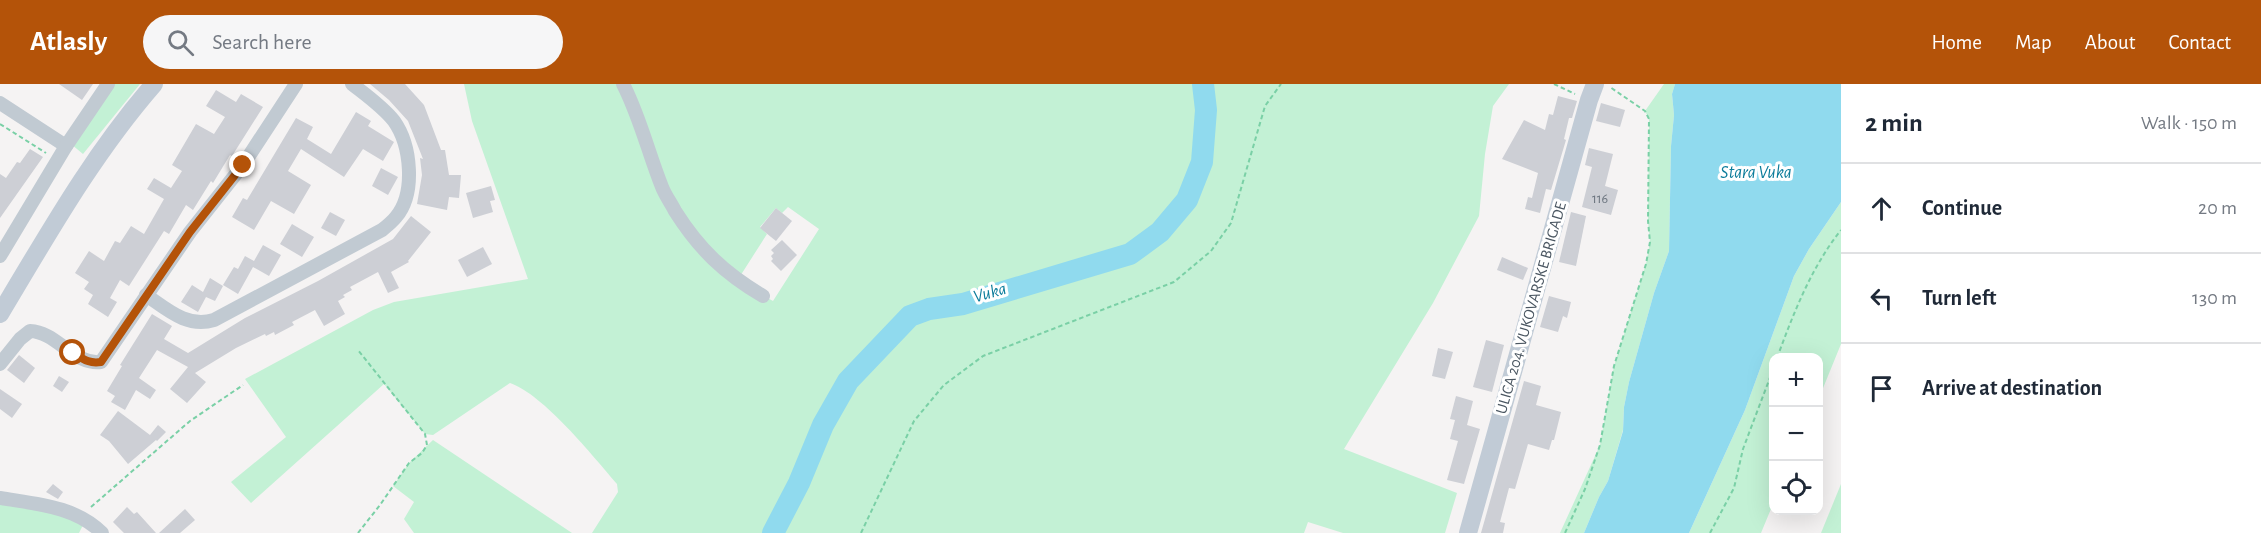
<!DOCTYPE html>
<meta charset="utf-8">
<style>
:root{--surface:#fff;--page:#f6f6f7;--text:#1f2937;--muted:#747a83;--line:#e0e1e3;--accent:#b45309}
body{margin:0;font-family:"Alegreya Sans",sans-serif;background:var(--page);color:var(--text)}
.controls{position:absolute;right:18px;bottom:18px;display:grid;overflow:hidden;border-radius:12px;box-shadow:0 6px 24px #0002}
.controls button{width:54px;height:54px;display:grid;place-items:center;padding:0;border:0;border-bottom:2px solid var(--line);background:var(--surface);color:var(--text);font:30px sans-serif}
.stop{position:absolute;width:18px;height:18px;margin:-14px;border:4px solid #b45309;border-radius:50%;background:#fff}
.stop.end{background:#b45309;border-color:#fff;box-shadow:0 2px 6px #0008}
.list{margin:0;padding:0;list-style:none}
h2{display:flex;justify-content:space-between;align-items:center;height:78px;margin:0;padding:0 24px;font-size:26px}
h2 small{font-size:20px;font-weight:400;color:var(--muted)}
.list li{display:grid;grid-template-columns:39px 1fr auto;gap:18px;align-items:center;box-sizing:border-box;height:90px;padding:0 24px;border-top:2px solid var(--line)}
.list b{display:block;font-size:22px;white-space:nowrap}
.list em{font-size:20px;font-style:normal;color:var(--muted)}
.icon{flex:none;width:33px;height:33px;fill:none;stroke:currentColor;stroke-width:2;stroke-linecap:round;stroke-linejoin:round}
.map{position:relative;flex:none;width:1841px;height:449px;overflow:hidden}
header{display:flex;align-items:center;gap:36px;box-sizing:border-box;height:84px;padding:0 30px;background:var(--accent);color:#fff}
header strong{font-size:28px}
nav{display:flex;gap:33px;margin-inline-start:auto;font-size:21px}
.search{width:420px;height:54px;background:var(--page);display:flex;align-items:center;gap:15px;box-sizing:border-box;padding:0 21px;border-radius:33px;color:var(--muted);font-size:22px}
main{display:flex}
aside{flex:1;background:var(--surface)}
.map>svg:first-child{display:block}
</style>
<header>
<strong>Atlasly</strong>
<div class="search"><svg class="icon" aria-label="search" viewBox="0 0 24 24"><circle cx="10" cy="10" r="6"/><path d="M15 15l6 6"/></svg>Search here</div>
<nav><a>Home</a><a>Map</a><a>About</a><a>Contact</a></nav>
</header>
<main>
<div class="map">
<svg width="1841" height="449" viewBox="0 0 1841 449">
<rect width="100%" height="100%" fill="#f5f3f3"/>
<g fill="#c3f1d5" fill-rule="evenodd">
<path d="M108,0H140L83,70L71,60Z"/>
<path d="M464,0H1509L1493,22L1485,70L1479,132L1433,219L1344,365L1457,409L1445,449H1343L1308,438L1304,449H592L618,408L617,400C594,373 543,310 510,299L433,351L425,350L384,300L251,419L231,398L286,353L245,295L373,226L394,218L528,195L472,37ZM788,123L819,145L773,217L737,197L767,150L760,143L776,124L782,129Z"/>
<path d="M1664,0H1675L1672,10L1674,31L1671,62L1669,167L1654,209L1629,298L1624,323L1623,346L1608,397L1599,413L1584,449H1560L1600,361L1614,282L1646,180L1650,158L1648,137L1649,44V35L1645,27Z"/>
<path d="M1841,118V260L1819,314L1818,274H1774L1773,420L1761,449H1689L1745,326L1794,192L1809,165Z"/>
<path d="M433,356L572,449H414L404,435L414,418L393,402L409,379Z"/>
<path d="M1841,400V449H1821Z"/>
<path d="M0,414L86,435L79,449H0Z"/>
</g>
<path fill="#90daee" d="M1675,0H1841V118L1809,165L1794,192L1745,326L1689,449H1584L1599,413L1608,397L1623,347L1624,323L1629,298L1654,209L1669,167L1671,62L1674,31L1672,10Z"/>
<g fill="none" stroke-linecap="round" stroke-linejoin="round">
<path stroke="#90daee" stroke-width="22" d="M773,449L799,399L823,341L848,297L910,232L929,225L963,220L1130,170L1160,148L1187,116L1202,78L1206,26L1203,0"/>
</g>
<g fill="#cdcfd5">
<path d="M59,0H93L82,16Z"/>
<path d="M370,0H405L424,21L441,66H445L449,91H461L459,114L449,113L447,126L417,120L422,91L420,74L423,75L408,37L389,16Z"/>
<path d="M216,6L236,18L241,10L263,23L232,72L230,71L213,99L211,97L193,126L186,121L169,150L164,147L129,202L120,196L110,214L117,218L108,233L88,220L93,211L84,205L89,198L75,189L89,167L104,177L115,157L120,159L131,142L144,150L164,115L147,105L154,94L171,104L182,87L172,81L196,40L214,50L225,33L206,22Z"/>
<path d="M1558,12L1577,17L1572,34H1569L1564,55L1566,56L1551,106L1546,105L1540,129L1525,125L1528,113L1532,114L1538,89L1502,75L1524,36L1545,46L1549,30L1553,31Z"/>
<path d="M1601,19L1625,26L1620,43L1596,37Z"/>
<path d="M356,28L371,37L368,42L394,58L383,77L363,65L344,93L301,65L288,87L311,101L294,130L271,117L254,146L232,133L243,114L247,116L296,34L313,43L307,55L331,70Z"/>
<path d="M1589,64L1613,70L1605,102L1618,106L1611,131L1582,123L1592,83L1585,81Z"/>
<path d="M30,65L43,73L0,134V90L6,94L17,78L20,79Z"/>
<path d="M381,84L398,93L388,111L372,102Z"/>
<path d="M491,102L495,116L490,117L493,128L473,134L466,109Z"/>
<path d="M776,124L792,137L776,157L760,144Z"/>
<path d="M330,128L345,136L336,152L321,144Z"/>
<path d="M1571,128L1586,132L1576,182L1559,178Z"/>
<path d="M411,132L431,148L408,177L409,178L391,188L399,204L388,209L378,188L350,203L352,206L343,211L345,213L338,217L345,230L324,242L315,226L292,238L294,241L275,251L274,248L266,252L265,250L236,264L195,289L206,298L187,319L170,305L188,283L157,266L139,294L156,306L150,315L136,306L125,326L111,318L115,312L107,307L122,282L120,281L152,230L172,242L164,255L188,269L245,234L318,197L393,155Z"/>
<path d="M292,140L314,153L302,173L280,160Z"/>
<path d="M782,156L797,171L781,187L771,177L773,175L771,172L774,169L771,166Z"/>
<path d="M263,161L281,171L269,192L253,183L238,210L223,201L234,183L238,185L245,172L254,177Z"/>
<path d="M483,163L492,180L467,193L458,176Z"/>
<path d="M1502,173L1528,184L1523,196L1497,186Z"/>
<path d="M210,194L223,202L215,217L206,213L198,228L181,218L192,201L203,208Z"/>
<path d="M1549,212L1571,218L1567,234L1563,232L1558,248L1540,243Z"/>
<path d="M1486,256L1504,261L1492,308L1473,303Z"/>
<path d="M1438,264L1453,268L1445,295L1432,292Z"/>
<path d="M19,271L35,284L24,299L7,286Z"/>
<path d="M59,292L69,298L62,308L53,302Z"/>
<path d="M1524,297L1541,302L1536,321L1561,328L1554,356H1552L1549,366L1528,360L1515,405L1509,404L1500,438L1505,439L1503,449H1481Z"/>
<path d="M0,305L22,320L12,334L0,325Z"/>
<path d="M1456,312L1473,317L1467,341L1480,345L1464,400L1447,396L1458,357L1450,355L1455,336L1450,335Z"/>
<path d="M118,327L150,351L158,341L166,348L157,357L156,356L128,380L109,357L100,351Z"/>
<path d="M53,400L63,408L58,415L46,408Z"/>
<path d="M127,423L134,430L137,428L156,449H124L113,438Z"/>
<path d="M185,425L195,436L180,449H159Z"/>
</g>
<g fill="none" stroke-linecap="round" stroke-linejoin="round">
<g stroke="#7ad0a6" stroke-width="2" stroke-dasharray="4.5 3" stroke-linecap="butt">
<path d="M1554,0L1575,10"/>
<path d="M0,40L46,69"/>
<path d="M1777,274C1794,228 1811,184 1841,146"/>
<path d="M91,423L190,337L243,301"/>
<path d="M358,449L380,421L409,379L422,369L427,361L425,350L358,266"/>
<path d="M861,449L914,337L944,301L983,272L1174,198L1211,167L1231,139L1265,22L1281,0"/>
<path d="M1565,449L1585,405L1600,361L1614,282L1646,180L1650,158L1648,137L1649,35L1645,27L1610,3"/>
<path d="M1710,449L1734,404L1743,365L1774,283"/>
</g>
<g stroke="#c1cad2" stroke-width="14">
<path d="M623,0C640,33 648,68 662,103C665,111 671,119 675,127C699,165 724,189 763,212"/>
<path d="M0,19L66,62"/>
<path d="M0,172L66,62L108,0"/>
<path d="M146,211C168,226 187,244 214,236L382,146C387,142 392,138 396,133C416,109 411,61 394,37C383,23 366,11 352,0"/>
<path d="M0,280L20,255L30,247C57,248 73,281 101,278L190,148L243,81L296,0"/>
<path d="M0,414C36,420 75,422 102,449"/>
</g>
<g stroke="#c1cbd6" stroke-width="18">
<path d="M0,230C48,150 93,70 154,0"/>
<path d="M1468,449L1589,16L1595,0"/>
</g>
</g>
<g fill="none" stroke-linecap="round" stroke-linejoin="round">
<path stroke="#b45309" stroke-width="8" d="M73,269C83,275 89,280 101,278L190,148L243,81"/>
</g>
<g text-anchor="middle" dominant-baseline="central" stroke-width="6" stroke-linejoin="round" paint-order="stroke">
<g font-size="14" fill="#6b747e">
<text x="1600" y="115">116</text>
</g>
<g font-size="16" fill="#4a5661" stroke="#fff">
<text transform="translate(1531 224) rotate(-74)">ULICA 204. VUKOVARSKE BRIGADE</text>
</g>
<g font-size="18" font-style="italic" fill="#0c7c9b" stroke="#fff">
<text x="1756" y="89">Stara Vuka</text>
<text transform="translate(990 209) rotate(-16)">Vuka</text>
</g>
</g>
</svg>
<div class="controls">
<button>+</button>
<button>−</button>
<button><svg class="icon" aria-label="locate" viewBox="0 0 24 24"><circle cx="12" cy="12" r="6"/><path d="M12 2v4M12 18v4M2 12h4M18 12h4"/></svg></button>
</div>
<div class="stop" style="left:73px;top:269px"></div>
<div class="stop end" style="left:243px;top:81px"></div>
</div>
<aside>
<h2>2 min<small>Walk · 150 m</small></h2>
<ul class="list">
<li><svg class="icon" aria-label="ahead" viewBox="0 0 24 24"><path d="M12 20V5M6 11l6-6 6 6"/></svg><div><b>Continue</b></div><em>20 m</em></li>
<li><svg class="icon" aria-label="left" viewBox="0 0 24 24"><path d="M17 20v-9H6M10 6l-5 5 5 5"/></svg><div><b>Turn left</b></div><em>130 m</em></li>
<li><svg class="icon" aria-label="arrive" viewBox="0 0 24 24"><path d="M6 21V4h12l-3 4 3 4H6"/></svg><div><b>Arrive at destination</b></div></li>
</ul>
</aside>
</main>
